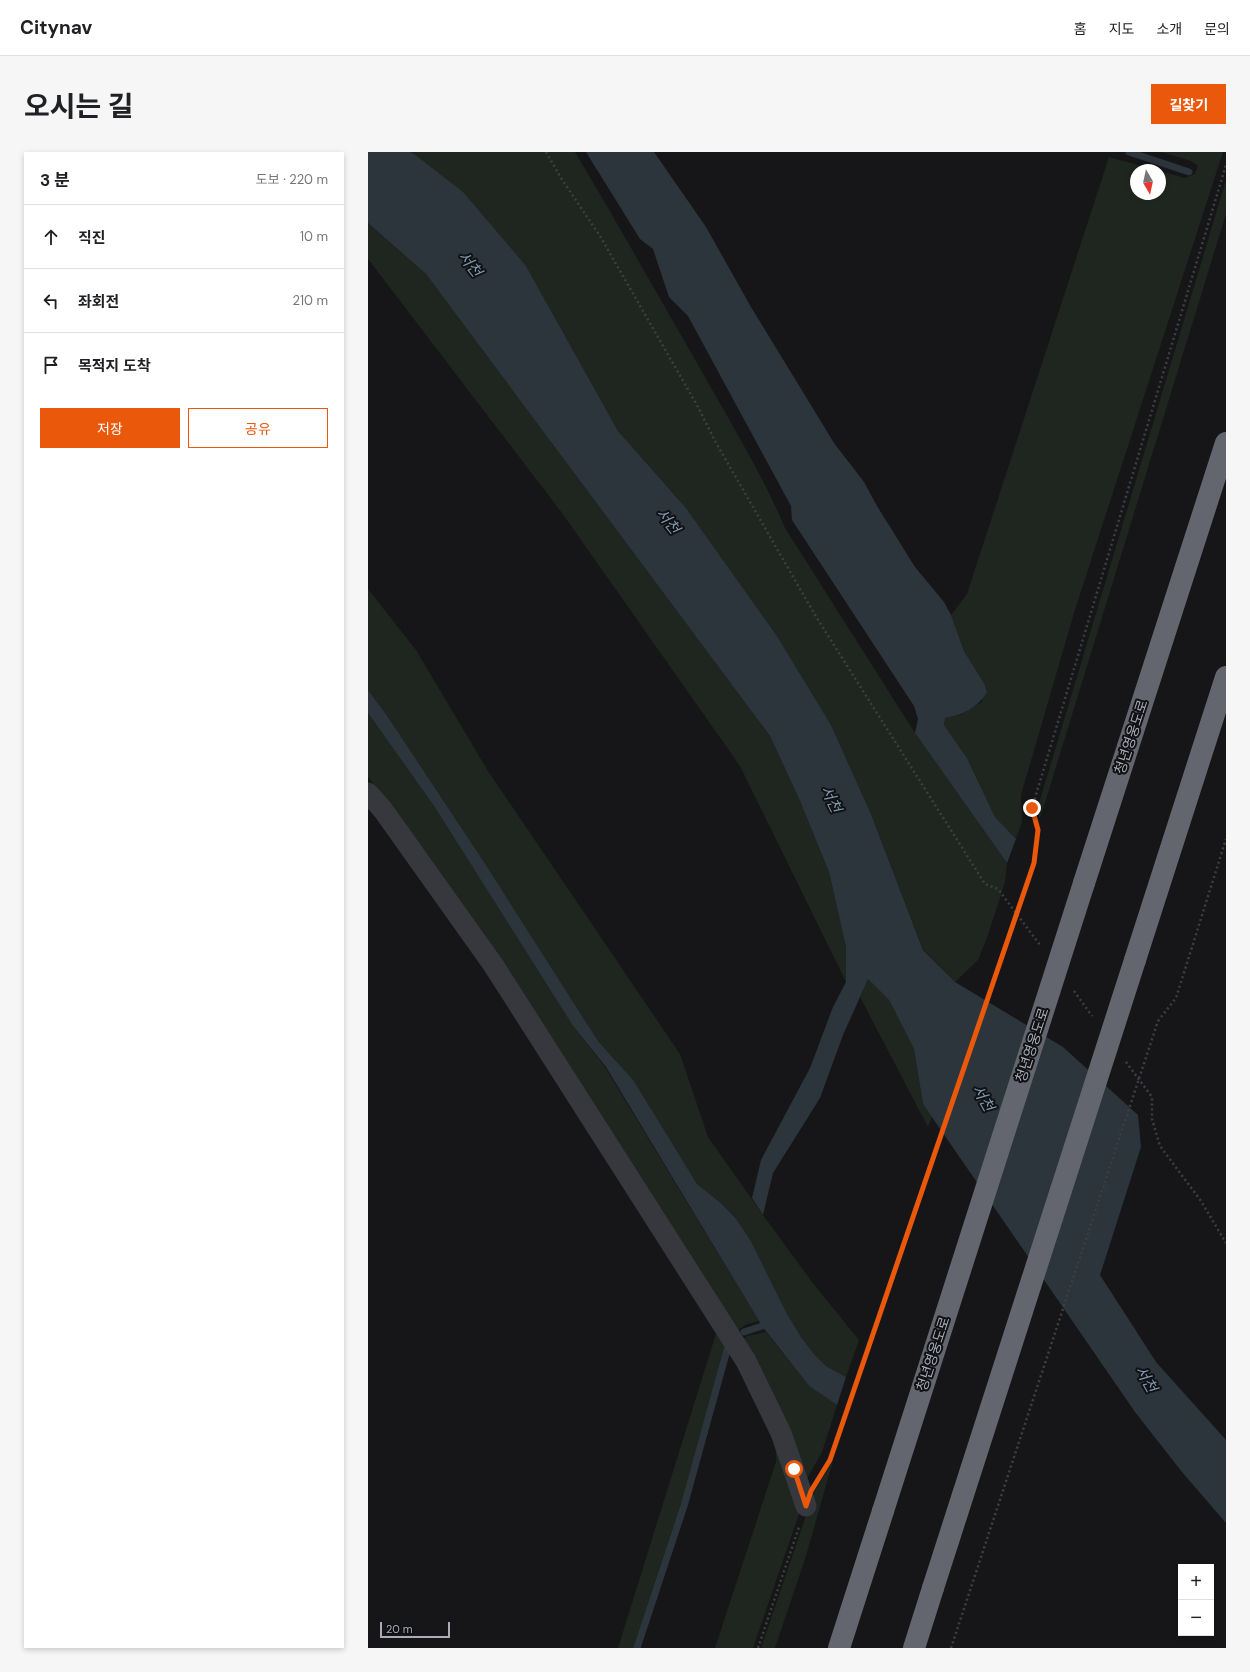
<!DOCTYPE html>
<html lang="ko">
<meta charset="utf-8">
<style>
:root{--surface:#fff;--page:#f6f6f6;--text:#202124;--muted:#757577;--line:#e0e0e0;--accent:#ea580c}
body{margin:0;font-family:"DM Sans","Noto Sans KR",sans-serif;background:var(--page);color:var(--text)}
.controls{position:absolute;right:12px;bottom:12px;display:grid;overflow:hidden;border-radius:0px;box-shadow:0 2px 6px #0003}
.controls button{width:36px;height:36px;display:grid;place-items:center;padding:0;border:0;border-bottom:1px solid var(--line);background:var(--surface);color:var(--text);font:20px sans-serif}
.compass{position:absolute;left:762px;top:12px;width:36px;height:36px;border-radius:50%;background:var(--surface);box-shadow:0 2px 6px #0003;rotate:171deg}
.scale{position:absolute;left:12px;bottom:10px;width:70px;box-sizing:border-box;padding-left:4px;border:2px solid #a8adb8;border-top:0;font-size:11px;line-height:14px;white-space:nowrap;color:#a8adb8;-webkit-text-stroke:3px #111113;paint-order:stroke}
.stop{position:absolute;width:12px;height:12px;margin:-9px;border:3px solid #ea580c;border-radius:50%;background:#fff}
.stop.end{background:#ea580c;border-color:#fff;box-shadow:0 1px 4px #0008}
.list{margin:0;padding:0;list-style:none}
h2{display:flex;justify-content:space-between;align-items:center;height:52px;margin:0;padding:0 16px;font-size:17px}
h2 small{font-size:13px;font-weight:400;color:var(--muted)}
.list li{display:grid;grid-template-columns:26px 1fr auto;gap:12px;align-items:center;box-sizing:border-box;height:64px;padding:0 16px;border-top:1px solid var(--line)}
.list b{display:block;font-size:15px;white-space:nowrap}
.list em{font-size:13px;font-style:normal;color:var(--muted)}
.actions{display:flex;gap:8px;padding:12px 16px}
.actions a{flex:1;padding:9px 0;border:1px solid var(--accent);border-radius:0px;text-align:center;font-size:14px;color:var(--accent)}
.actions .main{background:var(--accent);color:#fff}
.icon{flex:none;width:22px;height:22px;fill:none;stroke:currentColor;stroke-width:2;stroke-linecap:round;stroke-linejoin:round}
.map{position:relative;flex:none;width:858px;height:1496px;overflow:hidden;border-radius:0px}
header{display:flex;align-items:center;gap:24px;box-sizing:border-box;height:56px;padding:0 20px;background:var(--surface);border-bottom:1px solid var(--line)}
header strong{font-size:19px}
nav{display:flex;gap:22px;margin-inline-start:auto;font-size:14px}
.intro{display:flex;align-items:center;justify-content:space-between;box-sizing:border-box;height:96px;padding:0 24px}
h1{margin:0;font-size:28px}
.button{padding:10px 18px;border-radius:0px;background:var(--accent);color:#fff;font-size:14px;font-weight:700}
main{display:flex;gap:24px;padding:0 24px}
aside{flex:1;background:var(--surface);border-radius:0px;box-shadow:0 2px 6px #0003}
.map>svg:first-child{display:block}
</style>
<header>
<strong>Citynav</strong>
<nav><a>홈</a><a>지도</a><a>소개</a><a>문의</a></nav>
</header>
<div class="intro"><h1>오시는 길</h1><a class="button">길찾기</a></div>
<main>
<aside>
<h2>3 분<small>도보 · 220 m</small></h2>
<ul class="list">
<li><svg class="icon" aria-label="ahead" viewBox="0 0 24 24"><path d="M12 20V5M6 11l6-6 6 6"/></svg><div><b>직진</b></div><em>10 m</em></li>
<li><svg class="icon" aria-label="left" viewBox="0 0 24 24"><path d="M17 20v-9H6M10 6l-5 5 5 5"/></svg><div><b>좌회전</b></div><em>210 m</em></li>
<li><svg class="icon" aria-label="arrive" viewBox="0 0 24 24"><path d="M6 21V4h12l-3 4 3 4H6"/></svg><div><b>목적지 도착</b></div></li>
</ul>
<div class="actions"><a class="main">저장</a><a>공유</a></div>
</aside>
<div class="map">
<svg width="858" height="1496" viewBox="0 0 858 1496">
<rect width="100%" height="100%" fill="#161618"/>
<g fill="#1e261f">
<path d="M42,0H207C250,72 291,145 333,218C362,270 394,321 417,376L547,581L639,711L637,730L619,786L610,808L587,830L555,797L503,662L463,573L409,484L318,356L250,279L158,114L46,2Z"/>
<path d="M794,0H855L706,461L653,643L654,670L648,687L627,665L599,606L576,573L577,566L592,563L614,550L616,531L596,499L583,463L599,442L741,5L788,18H768V42H792V19L817,26L827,22L830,14L823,9Z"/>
<path d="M858,28V62L672,667L669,658Z"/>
<path d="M0,71L58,122L402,584L432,649L461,720L478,795V830L372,614L194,361L0,107Z"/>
<path d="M0,437L48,498L120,619L312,902L340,985L395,1063L444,1130L491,1188L478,1225L458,1214L446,1202L433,1185L418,1160L383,1089L369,1068L353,1051L329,1032L266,929L230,889L116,710L20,565L0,538Z"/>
<path d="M0,561L66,654L205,874L237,915L391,1169L377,1173L366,1181L23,652L0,625Z"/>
<path d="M500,827L521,848L546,897L555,952L564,964L560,975L492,845Z"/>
<path d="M351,1172L360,1197H356L313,1353L266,1496H250Z"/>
<path d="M398,1180L441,1234L469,1253L454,1300L437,1330L371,1191L379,1184Z"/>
<path d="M408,1294L434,1353L385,1496H347L408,1310Z"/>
<path d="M465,1309L438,1404L407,1496H393L446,1340Z"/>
</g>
<g fill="#2c353c">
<path d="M0,0H42L46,2L95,40L158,114L250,279L318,356L409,484L463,573L503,662L555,798L587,830L695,895L770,963L773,995L732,1123L788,1210L858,1288V1371L814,1320L767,1260L555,952L546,897L521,848L500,827L475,883L452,946L405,1021L395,1063L384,1046L393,1008L442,916L465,855L478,830V795L461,720L432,649L402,584L58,122L0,71Z"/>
<path d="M218,0H286L338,75L383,155L466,291L496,330L509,354L547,415L576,450L583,463L596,499L616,531L619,540C610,556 594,563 577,566L576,573L599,606L627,665L648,687L639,711L547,581L550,567L546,554L424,368L423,354L320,164L301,145L285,97L272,87Z"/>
<path d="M0,538L20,565L116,710L230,889L266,929L329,1032L353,1051L369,1068L383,1089L418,1160L433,1185L446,1202L458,1214L478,1225L469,1253L441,1234L394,1174L238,915L205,874L66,654L0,561Z"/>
</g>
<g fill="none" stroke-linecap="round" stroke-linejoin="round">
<g stroke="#2c353c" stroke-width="7">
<path d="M761,0L821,20"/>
<path d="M376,1180L394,1174"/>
<path d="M269,1496L316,1354L359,1198"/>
</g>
<g stroke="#3d3f44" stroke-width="2.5" stroke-dasharray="2 3" stroke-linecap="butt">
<path d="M178,0L193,26L232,84L330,255L347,289L447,463L617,732L630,737L672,793"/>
<path d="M666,711L670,678L664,656L858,13"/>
<path d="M706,839L724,864"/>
<path d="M790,869L808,846L858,687"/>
<path d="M758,910L784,945V967L792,994L833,1049L858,1091"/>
<path d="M452,1325L462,1308"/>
<path d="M390,1496L431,1375"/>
</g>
<path stroke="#37383d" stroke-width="21" d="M0,641L15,658L126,814L378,1209L413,1281L438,1354"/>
<g stroke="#63666e" stroke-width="22">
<path d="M716,731L858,291"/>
<path d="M767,808L858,525"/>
<path d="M471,1496L515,1359"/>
<path d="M546,1496L565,1436"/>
</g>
<g stroke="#3d3f44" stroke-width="2.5" stroke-dasharray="2 3" stroke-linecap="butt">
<path d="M462,1308L666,711"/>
<path d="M583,1496L790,869"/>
</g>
<g stroke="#63666e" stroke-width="22">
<path d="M515,1359L716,731"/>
<path d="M565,1436L767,808"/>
</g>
</g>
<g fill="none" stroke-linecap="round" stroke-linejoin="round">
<path stroke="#ea580c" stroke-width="5" d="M426,1317L438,1354L443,1339L462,1308L666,711L670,678L664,656"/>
</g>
<g text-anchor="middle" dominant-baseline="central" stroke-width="4" stroke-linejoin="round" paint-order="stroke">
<g font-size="14" fill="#a8adb8" stroke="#111113">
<text transform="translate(763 585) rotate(-72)">청년영웅도로</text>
<text transform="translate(664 893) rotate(-72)">청년영웅도로</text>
<text transform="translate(565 1202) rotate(-72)">청년영웅도로</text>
</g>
<g font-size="15" font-style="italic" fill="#7f9bb3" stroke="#111113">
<text transform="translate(102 112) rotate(52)">서천</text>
<text transform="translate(300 369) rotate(52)">서천</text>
<text transform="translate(463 647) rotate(64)">서천</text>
<text transform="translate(615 946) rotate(60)">서천</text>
<text transform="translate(778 1227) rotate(60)">서천</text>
</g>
</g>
</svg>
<div class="controls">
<button>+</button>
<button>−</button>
</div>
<svg class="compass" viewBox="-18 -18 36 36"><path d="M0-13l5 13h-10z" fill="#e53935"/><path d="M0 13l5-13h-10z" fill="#757577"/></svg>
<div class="scale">20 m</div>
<div class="stop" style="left:426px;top:1317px"></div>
<div class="stop end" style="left:664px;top:656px"></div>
</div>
</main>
